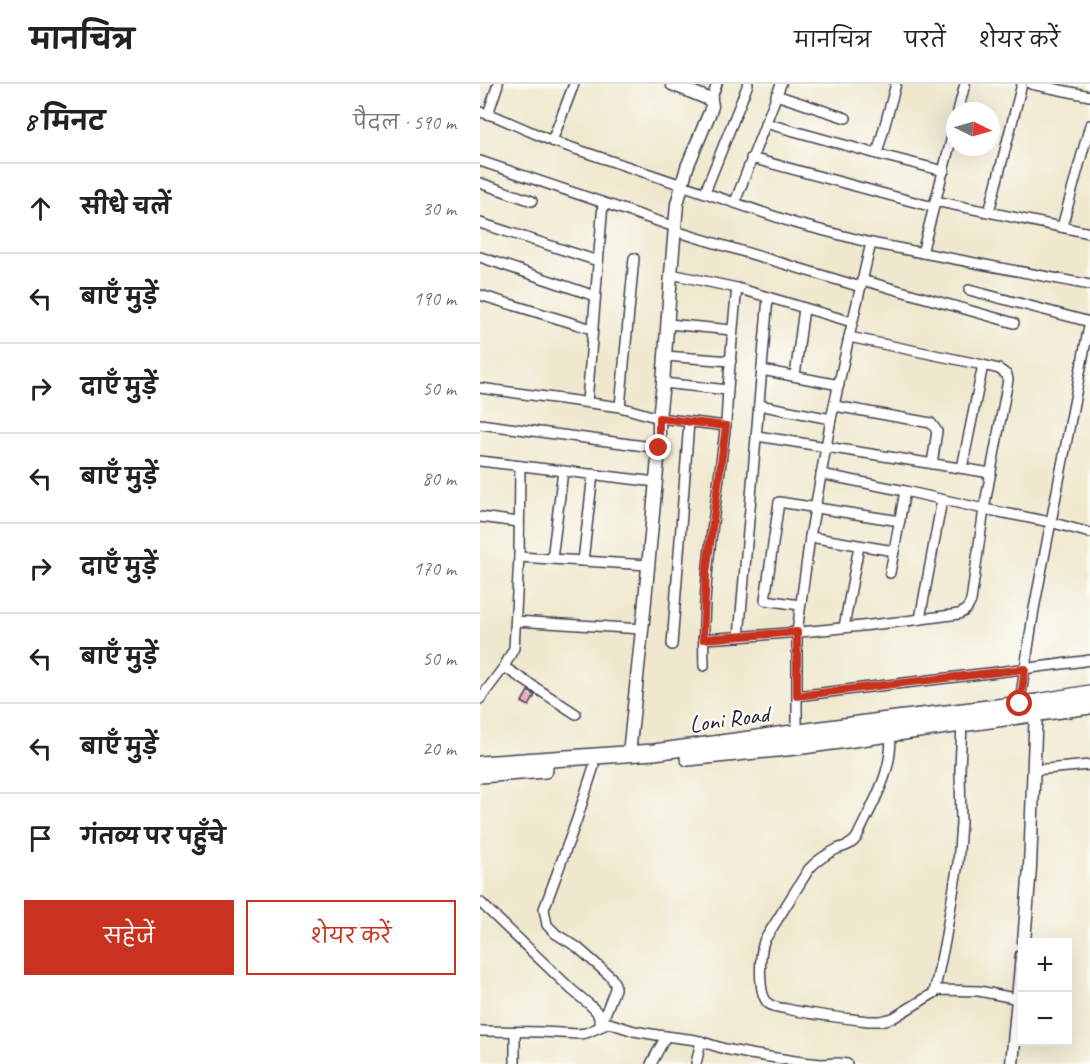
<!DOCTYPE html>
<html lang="hi">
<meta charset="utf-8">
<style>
:root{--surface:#fff;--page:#f6f6f6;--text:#222;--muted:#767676;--line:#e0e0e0;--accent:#c8321e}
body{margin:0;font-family:Caveat,"Playpen Sans Deva",sans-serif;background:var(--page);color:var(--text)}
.controls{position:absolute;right:18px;bottom:18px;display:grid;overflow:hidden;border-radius:0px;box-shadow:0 6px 24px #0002}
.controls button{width:54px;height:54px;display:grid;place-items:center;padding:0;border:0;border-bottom:2px solid var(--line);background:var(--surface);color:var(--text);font:30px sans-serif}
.compass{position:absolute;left:466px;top:18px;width:54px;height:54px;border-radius:50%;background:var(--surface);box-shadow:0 6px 24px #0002;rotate:95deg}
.stop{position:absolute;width:18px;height:18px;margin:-14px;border:4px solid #c8321e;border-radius:50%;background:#fff}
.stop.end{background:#c8321e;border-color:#fff;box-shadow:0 2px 6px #0008}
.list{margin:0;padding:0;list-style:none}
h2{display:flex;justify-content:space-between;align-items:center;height:78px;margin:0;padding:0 24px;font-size:26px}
h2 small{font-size:20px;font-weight:400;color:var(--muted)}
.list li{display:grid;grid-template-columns:39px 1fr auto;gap:18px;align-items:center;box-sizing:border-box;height:90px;padding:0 24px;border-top:2px solid var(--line)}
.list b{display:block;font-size:22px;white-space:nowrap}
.list em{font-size:20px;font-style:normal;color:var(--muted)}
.actions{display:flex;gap:12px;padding:18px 24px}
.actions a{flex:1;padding:14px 0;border:2px solid var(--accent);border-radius:0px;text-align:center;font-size:21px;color:var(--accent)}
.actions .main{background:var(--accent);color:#fff}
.icon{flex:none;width:33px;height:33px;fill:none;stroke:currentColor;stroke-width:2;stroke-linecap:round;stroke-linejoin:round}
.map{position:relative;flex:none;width:610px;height:980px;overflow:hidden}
header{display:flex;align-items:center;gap:36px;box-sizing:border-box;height:84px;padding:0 30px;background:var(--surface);border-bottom:2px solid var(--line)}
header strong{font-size:28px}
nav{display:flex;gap:33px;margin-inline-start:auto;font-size:21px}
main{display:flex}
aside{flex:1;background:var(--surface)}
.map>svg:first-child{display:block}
</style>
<header>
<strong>मानचित्र</strong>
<nav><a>मानचित्र</a><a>परतें</a><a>शेयर करें</a></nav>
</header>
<main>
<aside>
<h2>8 मिनट<small>पैदल · 590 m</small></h2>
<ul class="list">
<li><svg class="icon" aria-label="ahead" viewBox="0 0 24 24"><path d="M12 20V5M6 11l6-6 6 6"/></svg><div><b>सीधे चलें</b></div><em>30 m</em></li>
<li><svg class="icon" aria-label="left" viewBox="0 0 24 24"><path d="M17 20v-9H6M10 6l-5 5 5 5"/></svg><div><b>बाएँ मुड़ें</b></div><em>190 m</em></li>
<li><svg class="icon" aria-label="right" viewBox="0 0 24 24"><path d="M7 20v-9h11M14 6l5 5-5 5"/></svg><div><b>दाएँ मुड़ें</b></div><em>50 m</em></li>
<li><svg class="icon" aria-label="left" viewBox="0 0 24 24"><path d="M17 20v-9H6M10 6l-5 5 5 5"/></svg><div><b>बाएँ मुड़ें</b></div><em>80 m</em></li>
<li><svg class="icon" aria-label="right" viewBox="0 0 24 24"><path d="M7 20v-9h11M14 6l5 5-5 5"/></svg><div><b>दाएँ मुड़ें</b></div><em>170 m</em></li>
<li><svg class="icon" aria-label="left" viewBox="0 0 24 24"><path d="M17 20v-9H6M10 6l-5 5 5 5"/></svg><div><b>बाएँ मुड़ें</b></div><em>50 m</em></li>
<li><svg class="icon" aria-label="left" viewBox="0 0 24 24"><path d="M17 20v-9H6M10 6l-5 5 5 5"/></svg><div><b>बाएँ मुड़ें</b></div><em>20 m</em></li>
<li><svg class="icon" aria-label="arrive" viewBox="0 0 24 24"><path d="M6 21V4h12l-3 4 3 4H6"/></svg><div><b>गंतव्य पर पहुँचे</b></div></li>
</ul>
<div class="actions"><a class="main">सहेजें</a><a>शेयर करें</a></div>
</aside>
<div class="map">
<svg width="610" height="980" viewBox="0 0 610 980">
<rect width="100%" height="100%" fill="#fdfcf7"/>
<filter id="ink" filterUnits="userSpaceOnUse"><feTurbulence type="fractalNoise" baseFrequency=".0167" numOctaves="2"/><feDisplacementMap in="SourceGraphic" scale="12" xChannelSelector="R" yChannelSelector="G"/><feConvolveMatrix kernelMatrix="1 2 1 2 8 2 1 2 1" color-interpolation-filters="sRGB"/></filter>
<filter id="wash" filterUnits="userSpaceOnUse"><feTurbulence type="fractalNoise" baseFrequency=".008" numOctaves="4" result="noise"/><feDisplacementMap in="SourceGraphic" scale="24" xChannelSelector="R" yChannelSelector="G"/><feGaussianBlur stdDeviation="1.35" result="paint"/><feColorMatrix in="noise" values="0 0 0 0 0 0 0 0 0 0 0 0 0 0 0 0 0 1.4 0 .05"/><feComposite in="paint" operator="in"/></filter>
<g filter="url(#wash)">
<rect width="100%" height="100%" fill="#efe8ce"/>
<g id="blocks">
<path fill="#e08fab" d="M48,607L55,611L49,622L42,618Z"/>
</g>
</g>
<g filter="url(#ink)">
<use href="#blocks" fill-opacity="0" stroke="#414051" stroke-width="1.5"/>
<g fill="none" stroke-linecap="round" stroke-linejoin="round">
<defs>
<g id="minor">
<path d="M551,0L610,12"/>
<path d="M296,11L366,34"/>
<path d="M231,16L237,0"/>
<path d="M478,27L485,0"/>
<path d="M0,28L17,33L72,57L314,139L391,159L610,201"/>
<path d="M8,30L18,0"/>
<path d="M285,39L397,70L464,87"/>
<path d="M72,57L94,0"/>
<path d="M397,70L416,0"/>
<path d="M271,74L453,123"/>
<path d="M0,77L195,143"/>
<path d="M0,99L52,117"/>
<path d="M225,108L268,0"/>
<path d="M455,117L610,149"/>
<path d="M255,118L301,0"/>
<path d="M509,128L542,0"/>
<path d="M0,139L118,177"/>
<path d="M582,143L610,41"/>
<path d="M195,147L381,203"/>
<path d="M442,169L475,41"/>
<path d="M0,173L115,212"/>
<path d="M191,190L257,204L372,238"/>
<path d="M382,196L534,239"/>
<path d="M489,206L610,238"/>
<path d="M0,211L112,245"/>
<path d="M188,240L252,246"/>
<path d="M185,272L251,277"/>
<path d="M282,286L359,301"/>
<path d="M315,292L324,224"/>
<path d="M183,299L248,306"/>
<path d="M0,304L140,323L179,334L246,342"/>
<path d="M107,318L123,119"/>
<path d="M279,321L351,335"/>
<path d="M355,322L451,339L457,347L452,380"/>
<path d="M140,323L154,174"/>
<path d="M0,340L179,364"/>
<path d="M277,352L511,389"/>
<path d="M0,377L176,398"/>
<path d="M482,384L503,281"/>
<path d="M341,390L425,407L504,425L570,438L610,449"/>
<path d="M0,433L38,438"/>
<path d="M330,453L414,467"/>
<path d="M39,473L168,481"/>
<path d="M72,475L83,387"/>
<path d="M103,477L113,390"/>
<path d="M410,489L425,407"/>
<path d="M320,521L285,516L299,418L420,437"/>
<path d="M440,535L462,416"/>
<path d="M36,537L162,545"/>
<path d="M364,543L379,462"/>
<path d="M259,553L288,213"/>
<path d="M223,555C309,550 394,542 479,530C486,527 488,524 491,517L504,425L528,296L527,291L519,285L503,281L369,253"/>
<path d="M192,561L209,338"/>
<path d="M224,582C221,502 236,424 245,346C247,332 247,318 248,304C251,271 253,238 257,204"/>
<path d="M24,583L96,630"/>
<path d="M317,612C415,599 513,590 610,576"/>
<path d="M0,615L24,583L34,564L39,473L40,382"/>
<path d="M539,624L554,525L610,237"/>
<path d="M410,646C415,686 393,718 377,753C372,761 365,762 357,765C347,770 336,777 329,785L284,857C280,870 277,911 289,920C293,923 301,924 307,925C334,931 362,934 389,937H400L413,934L459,906L499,907L539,915"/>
<path d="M317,649V548L330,453L351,335L369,253L391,159"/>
<path d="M554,686L610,681"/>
<path d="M0,818L92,906L110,921L117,928L121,941L135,905V900L131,893L97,863L76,850L67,841L64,825L97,735L114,682"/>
<path d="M454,909L465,857L478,779L481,739L480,686L482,639"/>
<path d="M0,947L61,948L99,950L106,949L129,939L154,947L177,951L216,956L245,965L270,970L322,978L341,980L358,979L367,980"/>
<path d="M35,980V948"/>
<path d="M171,980L186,952"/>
<path d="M216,980L221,957"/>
</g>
<g id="tertiary">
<path d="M149,670L164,527L179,364V334L183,299L191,190L197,120L207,83L230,28L232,22L231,16L192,0"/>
<path d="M544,858L550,783L556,623"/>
<path d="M532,980L542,871"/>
</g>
<g id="trunk">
<path d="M208,674L316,663L610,622"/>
<path d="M0,680L174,668L408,636L557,618L610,609"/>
<path d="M0,691L65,686"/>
</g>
</defs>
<use href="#minor" stroke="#414051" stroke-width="12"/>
<use href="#tertiary" stroke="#414051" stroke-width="15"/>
<use href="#trunk" stroke="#414051" stroke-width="18"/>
<use href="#minor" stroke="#fff" stroke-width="9"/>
<use href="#tertiary" stroke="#fff" stroke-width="12"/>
<use href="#trunk" stroke="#fff" stroke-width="15"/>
</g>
</g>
<g fill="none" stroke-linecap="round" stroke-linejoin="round" filter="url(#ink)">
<path stroke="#c8321e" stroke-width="8" d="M179,364V334L246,342L226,490L223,555L317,548V612L396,602L545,585L540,620"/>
</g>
<g text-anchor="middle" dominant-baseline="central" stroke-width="4.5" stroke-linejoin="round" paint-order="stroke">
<g font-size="24" fill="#22223b" stroke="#fdfcf7">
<text transform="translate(249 635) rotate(-8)">Loni Road</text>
</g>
</g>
</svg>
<div class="controls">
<button>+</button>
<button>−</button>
</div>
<svg class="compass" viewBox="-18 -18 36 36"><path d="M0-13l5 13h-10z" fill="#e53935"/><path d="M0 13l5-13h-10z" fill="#767676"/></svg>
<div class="stop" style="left:540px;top:620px"></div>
<div class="stop end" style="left:179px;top:364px"></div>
</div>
</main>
